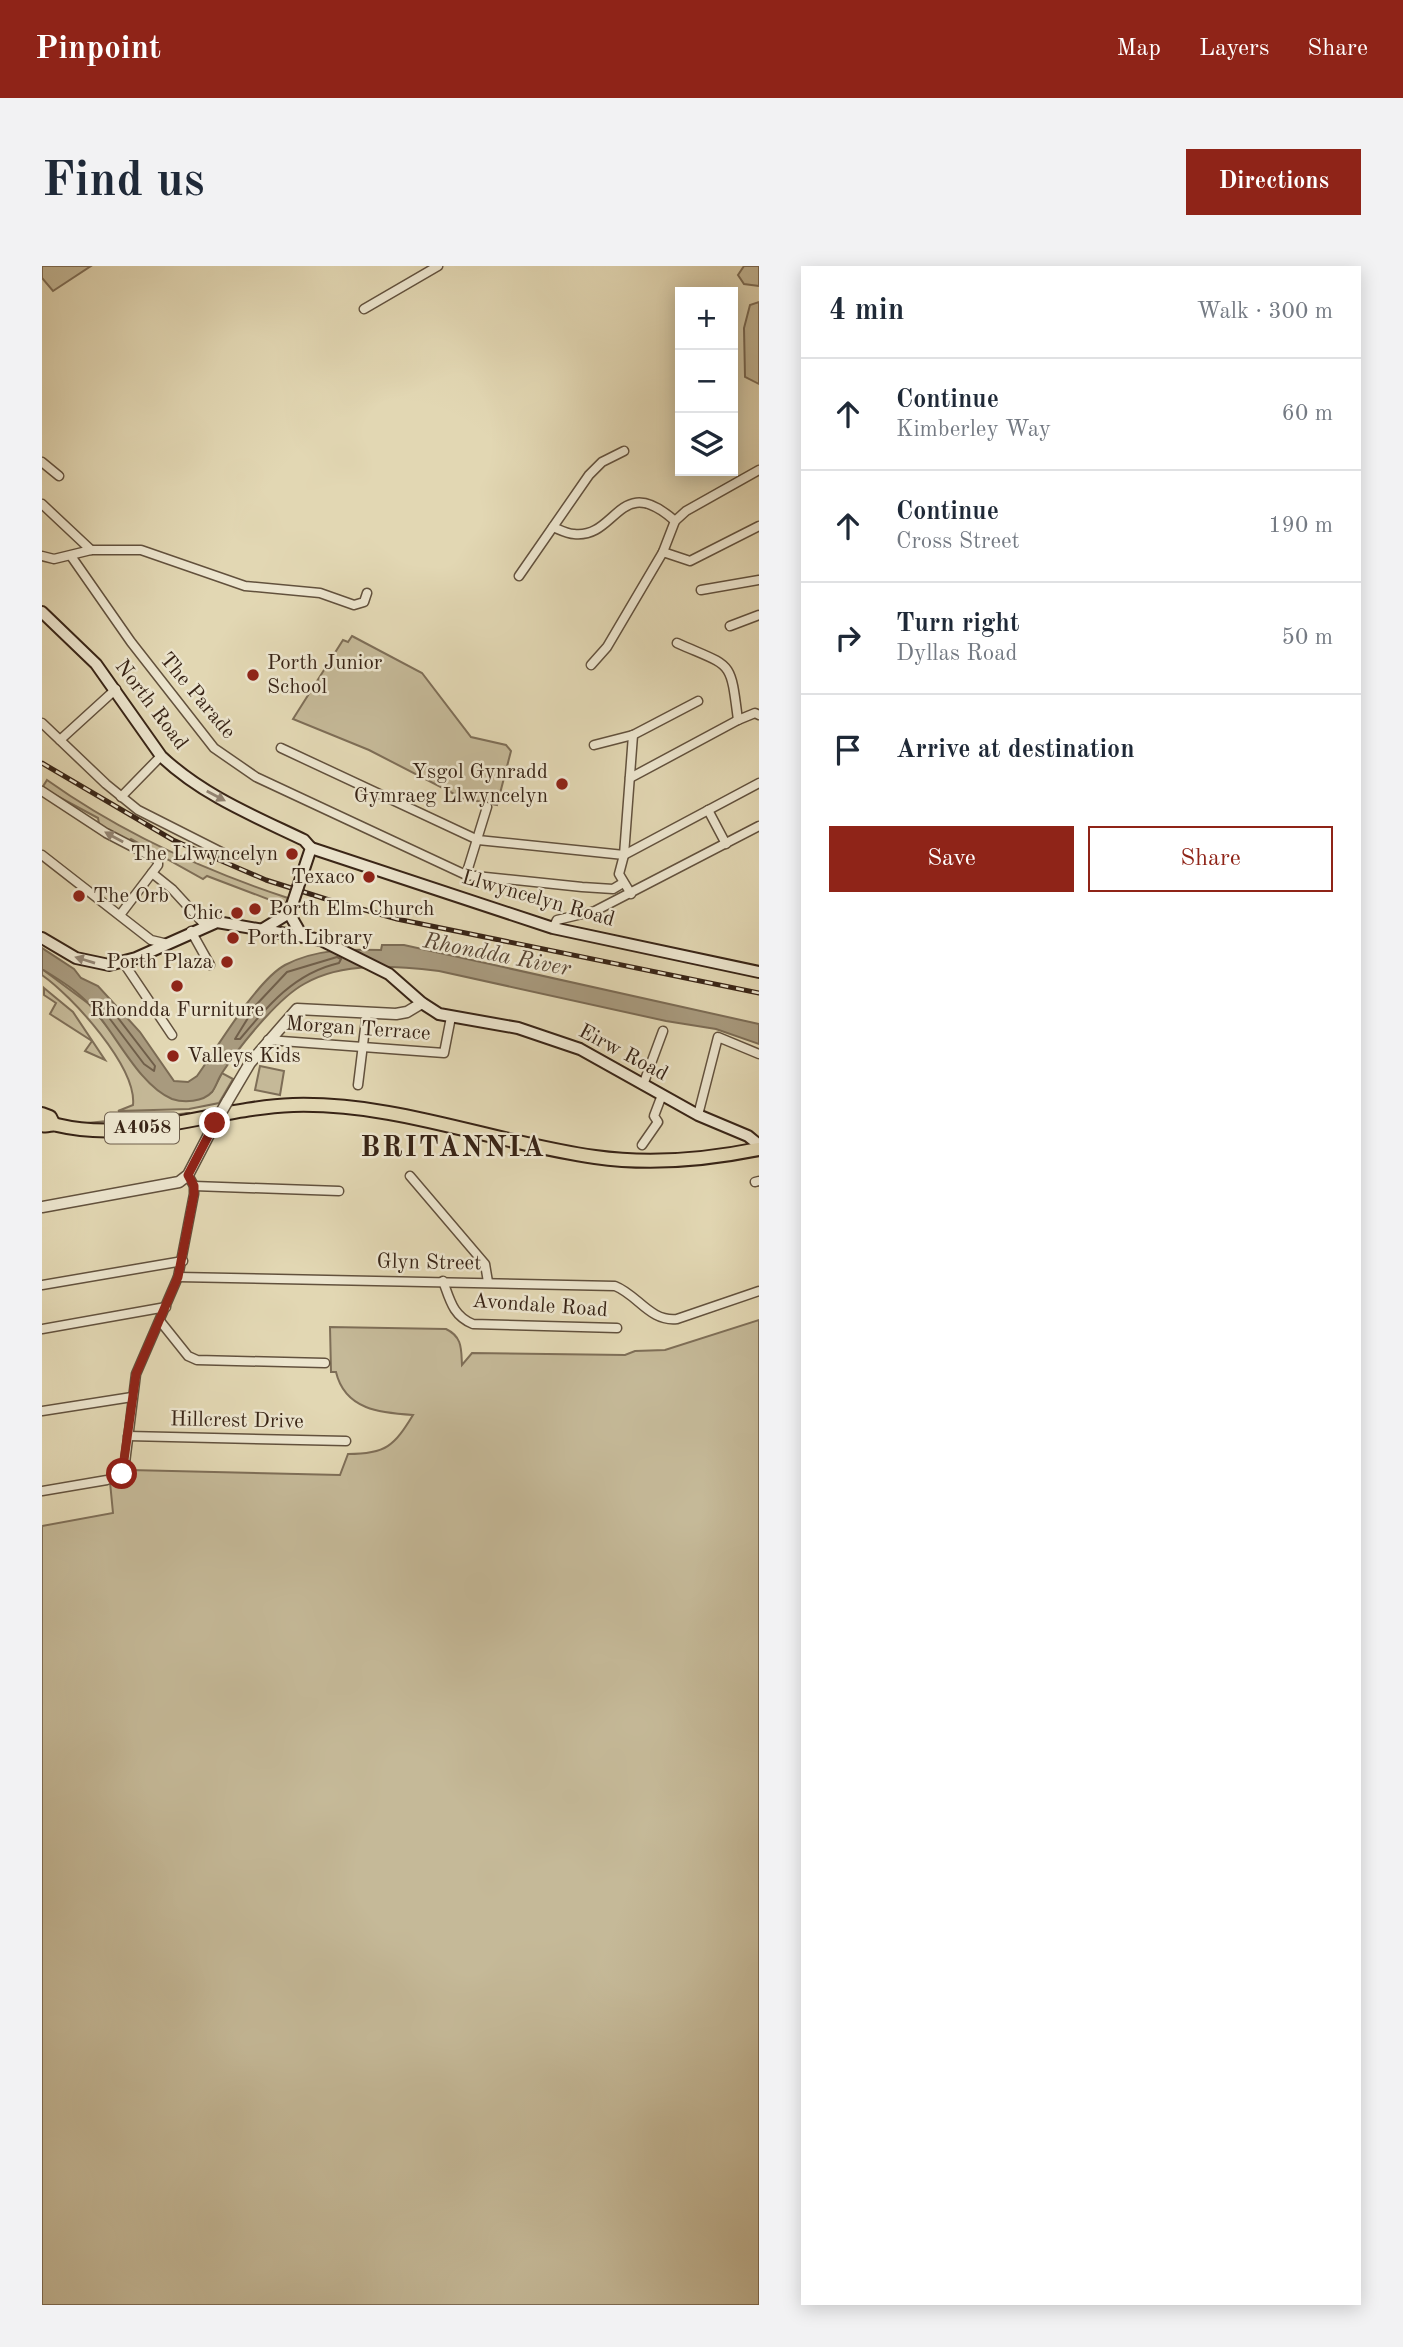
<!DOCTYPE html>
<meta charset="utf-8">
<style>
:root{--surface:#fff;--page:#f2f2f3;--text:#1f2937;--muted:#747a83;--line:#e0e1e3;--accent:#8f2418}
body{margin:0;font-family:"Old Standard TT",serif;background:var(--page);color:var(--text)}
.controls{position:absolute;right:21px;top:21px;display:grid;overflow:hidden;border-radius:0px;box-shadow:0 4px 18px #0003}
.controls button{width:63px;height:63px;display:grid;place-items:center;padding:0;border:0;border-bottom:2px solid var(--line);background:var(--surface);color:var(--text);font:35px sans-serif}
.stop{position:absolute;width:21px;height:21px;margin:-16px;border:5px solid #8f2418;border-radius:50%;background:#fff}
.stop.end{background:#8f2418;border-color:#fff;box-shadow:0 2px 7px #0008}
.list{margin:0;padding:0;list-style:none}
h2{display:flex;justify-content:space-between;align-items:center;height:91px;margin:0;padding:0 28px;font-size:30px}
h2 small{font-size:23px;font-weight:400;color:var(--muted)}
.list li{display:grid;grid-template-columns:46px 1fr auto;gap:21px;align-items:center;box-sizing:border-box;height:112px;padding:0 28px;border-top:2px solid var(--line)}
.list b{display:block;font-size:26px;white-space:nowrap}
.list p{margin:0;font-size:23px;white-space:nowrap;color:var(--muted)}
.list em{font-size:23px;font-style:normal;color:var(--muted)}
.actions{display:flex;gap:14px;padding:21px 28px}
.actions a{flex:1;padding:16px 0;border:2px solid var(--accent);border-radius:0px;text-align:center;font-size:24px;color:var(--accent)}
.actions .main{background:var(--accent);color:#fff}
.icon{flex:none;width:38px;height:38px;fill:none;stroke:currentColor;stroke-width:2;stroke-linecap:round;stroke-linejoin:round}
.map{position:relative;flex:none;width:717px;height:2039px;overflow:hidden;border-radius:0px}
header{display:flex;align-items:center;gap:42px;box-sizing:border-box;height:98px;padding:0 35px;background:var(--accent);color:#fff}
header strong{font-size:33px}
nav{display:flex;gap:38px;margin-inline-start:auto;font-size:24px}
.intro{display:flex;align-items:center;justify-content:space-between;box-sizing:border-box;height:168px;padding:0 42px}
h1{margin:0;font-size:49px}
.button{padding:18px 32px;border-radius:0px;background:var(--accent);color:#fff;font-size:24px;font-weight:700}
main{display:flex;gap:42px;padding:0 42px}
aside{flex:1;background:var(--surface);border-radius:0px;box-shadow:0 4px 18px #0003}
.map>svg:first-child{display:block}
</style>
<header>
<strong>Pinpoint</strong>
<nav><a>Map</a><a>Layers</a><a>Share</a></nav>
</header>
<div class="intro"><h1>Find us</h1><a class="button">Directions</a></div>
<main>
<div class="map">
<svg width="717" height="2039" viewBox="0 0 717 2039">
<rect width="100%" height="100%" fill="#e2d7b3"/>
<filter id="stains"><feTurbulence type="fractalNoise" baseFrequency=".00286" numOctaves="4"/><feColorMatrix values="0 0 0 0 .2 0 0 0 0 .09 0 0 0 0 .02 0 0 0 .5 -.17"/></filter>
<radialGradient id="worn" r=".72"><stop offset=".6" stop-color="#630" stop-opacity="0"/><stop offset="1" stop-color="#630" stop-opacity=".3"/></radialGradient>
<g fill="#c5b998" stroke="#7e6e57" stroke-width="2">
<path d="M0,0H49L11,25L0,12Z"/>
<path d="M702,0H717V20L702,18L696,9Z"/>
<path d="M717,36V118L703,111L702,62L708,39Z"/>
<path d="M310,370L380,407L429,471L464,479L469,485L455,539L420,532L327,484L251,453L301,374L306,376Z"/>
<path d="M5,514C78,566 161,604 246,632L242,642L235,647L231,635L165,610L161,613L89,573L85,576L57,558L56,552L0,522Z"/>
<path d="M0,703L47,738L113,821L170,826L180,807L191,813L177,837L147,843L76,845L91,839C95,801 30,730 0,709Z"/>
<path d="M2,722L31,746L63,794L43,785L50,775L8,748L14,737L2,729Z"/>
<path d="M218,800L242,805L238,829L213,824Z"/>
<path d="M148,847L70,860L45,857Z"/>
<path d="M717,1054V2039H0V1260L71,1247L68,1216L88,1204L298,1209L306,1188C344,1188 352,1180 371,1149C339,1147 303,1144 294,1106H289L288,1061L404,1063C421,1071 419,1084 420,1099L430,1087L583,1089L593,1085L623,1084Z"/>
</g>
<path fill="#a89a7e" stroke="#7b6b54" stroke-width="2" d="M340,679H362L717,758V778L674,763L624,755L397,705C354,700 301,695 262,718C235,733 197,781 180,807C176,813 174,821 170,826C161,836 142,837 130,833C96,819 72,764 47,738C33,723 16,713 0,703V682L32,703L39,712L56,720L98,766L132,815L146,816L155,810C175,782 215,714 243,699C273,683 307,683 339,684Z"/>
<g fill="none" stroke-linecap="round" stroke-linejoin="round">
<g stroke="#705f4a" stroke-width="2">
<path d="M295,691L299,693L297,697C253,707 226,739 198,773H193L214,739L245,706Z"/>
<path d="M68,748H73L113,800L112,805L102,798L68,753Z"/>
</g>
<defs>
<g id="minor">
<path d="M322,43L396,0"/>
<path d="M0,196L17,210"/>
<path d="M0,238L49,284"/>
<path d="M511,261C518,264 526,268 532,268C575,273 577,205 633,255"/>
<path d="M621,286L648,295L717,260"/>
<path d="M0,290L12,293L49,284H99L203,320L278,327L312,339L322,336L325,327"/>
<path d="M29,290L89,376L172,482L214,511L424,609L540,621L571,623L581,617"/>
<path d="M477,310L547,209L560,196L582,185"/>
<path d="M659,324L717,314"/>
<path d="M688,360L717,349"/>
<path d="M635,377C691,402 688,392 696,454"/>
<path d="M549,399L565,381L621,286L633,255L644,245L717,204"/>
<path d="M0,457L64,518L96,544L185,589"/>
<path d="M18,474L74,423"/>
<path d="M552,479L591,469L656,435"/>
<path d="M239,482L436,574L582,589L717,517"/>
<path d="M588,512L696,454L713,447L717,449"/>
<path d="M0,525L64,567L116,594V599L78,649"/>
<path d="M79,531L119,490"/>
<path d="M666,544L684,578"/>
<path d="M0,589L109,674L122,677"/>
<path d="M110,607L130,623L163,659"/>
<path d="M424,609L445,541"/>
<path d="M589,628L577,608L582,589L591,469"/>
<path d="M511,662L515,654L553,645L717,560"/>
<path d="M149,665L168,699"/>
<path d="M81,696L130,769"/>
<path d="M226,774L402,787L409,751"/>
<path d="M316,819L325,746"/>
<path d="M601,819L621,765"/>
<path d="M656,849L676,771L717,788"/>
<path d="M600,879L616,856L612,850L620,829"/>
<path d="M368,910L443,998L446,1016"/>
<path d="M713,916L717,915"/>
<path d="M152,920L297,925"/>
<path d="M136,1011L573,1020C596,1029 608,1056 635,1053L717,1025"/>
<path d="M401,1015C408,1034 411,1050 431,1058L575,1062"/>
<path d="M0,1019L141,995"/>
<path d="M118,1055L146,1090L155,1094L283,1097"/>
<path d="M0,1063L124,1041"/>
<path d="M0,1145L90,1131"/>
<path d="M86,1170L304,1175"/>
<path d="M0,1225L65,1214L82,1205L94,1108L136,1011L152,928V920L146,909"/>
</g>
<g id="tertiary">
<path d="M185,836L208,797L255,743L354,748L365,746L380,737"/>
<path d="M0,941L137,916L146,909L173,857"/>
</g>
<g id="secondary">
<path d="M0,346L54,398L119,490C160,529 212,550 262,574L269,582"/>
<path d="M269,582L511,662L717,706"/>
<path d="M256,621L269,582"/>
<path d="M247,647L260,670"/>
<path d="M221,663L247,647L250,639"/>
<path d="M0,672L34,692L67,699L94,692L175,656L279,674L347,708L380,737L397,748L476,762L538,783L656,849L706,870L717,879"/>
</g>
<g id="primary">
<path d="M0,848L8,851L11,857"/>
<path d="M0,859C6,861 9,857 15,859C94,878 171,842 251,839C355,836 452,877 553,891C609,899 663,894 717,883"/>
</g>
</defs>
<use href="#minor" stroke="#62513d" stroke-width="11"/>
<use href="#tertiary" stroke="#62513d" stroke-width="13"/>
<use href="#secondary" stroke="#382416" stroke-width="14"/>
<use href="#primary" stroke="#382416" stroke-width="16"/>
<use href="#minor" stroke="#ece5ce" stroke-width="8"/>
<use href="#tertiary" stroke="#ece5ce" stroke-width="10"/>
<use href="#secondary" stroke="#ece5ce" stroke-width="10"/>
<use href="#primary" stroke="#e2d7b3" stroke-width="12"/>
<defs>
<path id="rail" d="M0,497L131,574L224,614L284,633L355,653L717,727"/>
</defs>
<use href="#rail" stroke="#382416" stroke-width="5"/>
<use href="#rail" stroke="#ece5ce" stroke-width="2.5" stroke-dasharray="8" stroke-linecap="butt"/>
<defs>
<path id="tertiary-bridge" d="M173,857L185,836"/>
<path id="secondary-bridge" d="M250,639L256,621"/>
</defs>
<use href="#tertiary-bridge" stroke="#62513d" stroke-width="13" stroke-linecap="butt"/>
<use href="#secondary-bridge" stroke="#382416" stroke-width="14" stroke-linecap="butt"/>
<use href="#tertiary-bridge" stroke="#ece5ce" stroke-width="10"/>
<use href="#secondary-bridge" stroke="#ece5ce" stroke-width="10"/>
</g>
<defs><path id="oneway-solid" d="M-6-.8H1V-3.2L6.5 0L1 3.2V.8H-6Z" transform="scale(1.75)"/></defs>
<g fill="#928472">
<use href="#oneway-solid" transform="translate(174 530) rotate(28)"/>
<use href="#oneway-solid" transform="translate(72 571) rotate(-151)"/>
<use href="#oneway-solid" transform="translate(43 694) rotate(-163)"/>
</g>
<g fill="none" stroke-linecap="round" stroke-linejoin="round">
<path stroke="#8f2418" stroke-width="9" d="M80,1208L94,1108L136,1011L152,928V920L146,909L173,857"/>
</g>
<g fill="#8f2418" stroke="#ece5ce" stroke-width="2.5">
<circle cx="211" cy="409" r="7"/>
<circle cx="520" cy="518" r="7"/>
<circle cx="250" cy="588" r="7"/>
<circle cx="327" cy="611" r="7"/>
<circle cx="37" cy="630" r="7"/>
<circle cx="213" cy="643" r="7"/>
<circle cx="195" cy="647" r="7"/>
<circle cx="191" cy="672" r="7"/>
<circle cx="185" cy="696" r="7"/>
<circle cx="135" cy="720" r="7"/>
<circle cx="131" cy="790" r="7"/>
</g>
<g text-anchor="middle" dominant-baseline="central" stroke-width="5" stroke-linejoin="round" paint-order="stroke">
<rect fill="#ece5ce" stroke="#6e5e4d" stroke-width="2" x="63" y="846.5" width="74" height="31" rx="5"/>
<g font-size="19" font-weight="bold" fill="#382416">
<text x="100" y="862">A4058</text>
</g>
<g font-size="21" fill="#382416" stroke="#ece5ce" text-anchor="start">
<text x="225" y="397">Porth Junior<tspan x="225" dy="24">School</tspan></text>
<text x="506" y="506" text-anchor="end">Ysgol Gynradd<tspan x="506" dy="24">Gymraeg Llwyncelyn</tspan></text>
<text x="236" y="588" text-anchor="end">The Llwyncelyn</text>
<text x="313" y="611" text-anchor="end">Texaco</text>
<text x="51" y="630">The Orb</text>
<text x="227" y="643">Porth Elm Church</text>
<text x="181" y="647" text-anchor="end">Chic</text>
<text x="205" y="672">Porth Library</text>
<text x="171" y="696" text-anchor="end">Porth Plaza</text>
<text x="135" y="744" text-anchor="middle">Rhondda Furniture</text>
<text x="145" y="790">Valleys Kids</text>
</g>
<g font-size="21" fill="#382416" stroke="#ece5ce">
<text transform="translate(155 430) rotate(50)">The Parade</text>
<text transform="translate(109 439) rotate(53)">North Road</text>
<text transform="translate(496 633) rotate(16)">Llwyncelyn Road</text>
<text transform="translate(316 763) rotate(4)">Morgan Terrace</text>
<text transform="translate(581 787) rotate(28)">Eirw Road</text>
<text transform="translate(387 997) rotate(1)">Glyn Street</text>
<text transform="translate(498 1040) rotate(4)">Avondale Road</text>
<text transform="translate(195 1155) rotate(1)">Hillcrest Drive</text>
</g>
<g font-size="23" font-style="italic" fill="#5a4735" stroke="#ece5ce">
<text transform="translate(455 689) rotate(11)">Rhondda River</text>
</g>
<g font-size="28" font-weight="bold" letter-spacing="2" fill="#382416" stroke="#ece5ce">
<text x="411" y="883">BRITANNIA</text>
</g>
</g>
<rect width="100%" height="100%" filter="url(#stains)"/>
<rect width="100%" height="100%" fill="url(#worn)"/>
</svg>
<div class="controls">
<button>+</button>
<button>−</button>
<button><svg class="icon" aria-label="layers" viewBox="0 0 24 24"><path d="M12 4l9 5-9 5-9-5zM3 14l9 5 9-5"/></svg></button>
</div>
<div class="stop" style="left:80px;top:1208px"></div>
<div class="stop end" style="left:173px;top:857px"></div>
</div>
<aside>
<h2>4 min<small>Walk · 300 m</small></h2>
<ul class="list">
<li><svg class="icon" aria-label="ahead" viewBox="0 0 24 24"><path d="M12 20V5M6 11l6-6 6 6"/></svg><div><b>Continue</b><p>Kimberley Way</p></div><em>60 m</em></li>
<li><svg class="icon" aria-label="ahead" viewBox="0 0 24 24"><path d="M12 20V5M6 11l6-6 6 6"/></svg><div><b>Continue</b><p>Cross Street</p></div><em>190 m</em></li>
<li><svg class="icon" aria-label="right" viewBox="0 0 24 24"><path d="M7 20v-9h11M14 6l5 5-5 5"/></svg><div><b>Turn right</b><p>Dyllas Road</p></div><em>50 m</em></li>
<li><svg class="icon" aria-label="arrive" viewBox="0 0 24 24"><path d="M6 21V4h12l-3 4 3 4H6"/></svg><div><b>Arrive at destination</b></div></li>
</ul>
<div class="actions"><a class="main">Save</a><a>Share</a></div>
</aside>
</main>
